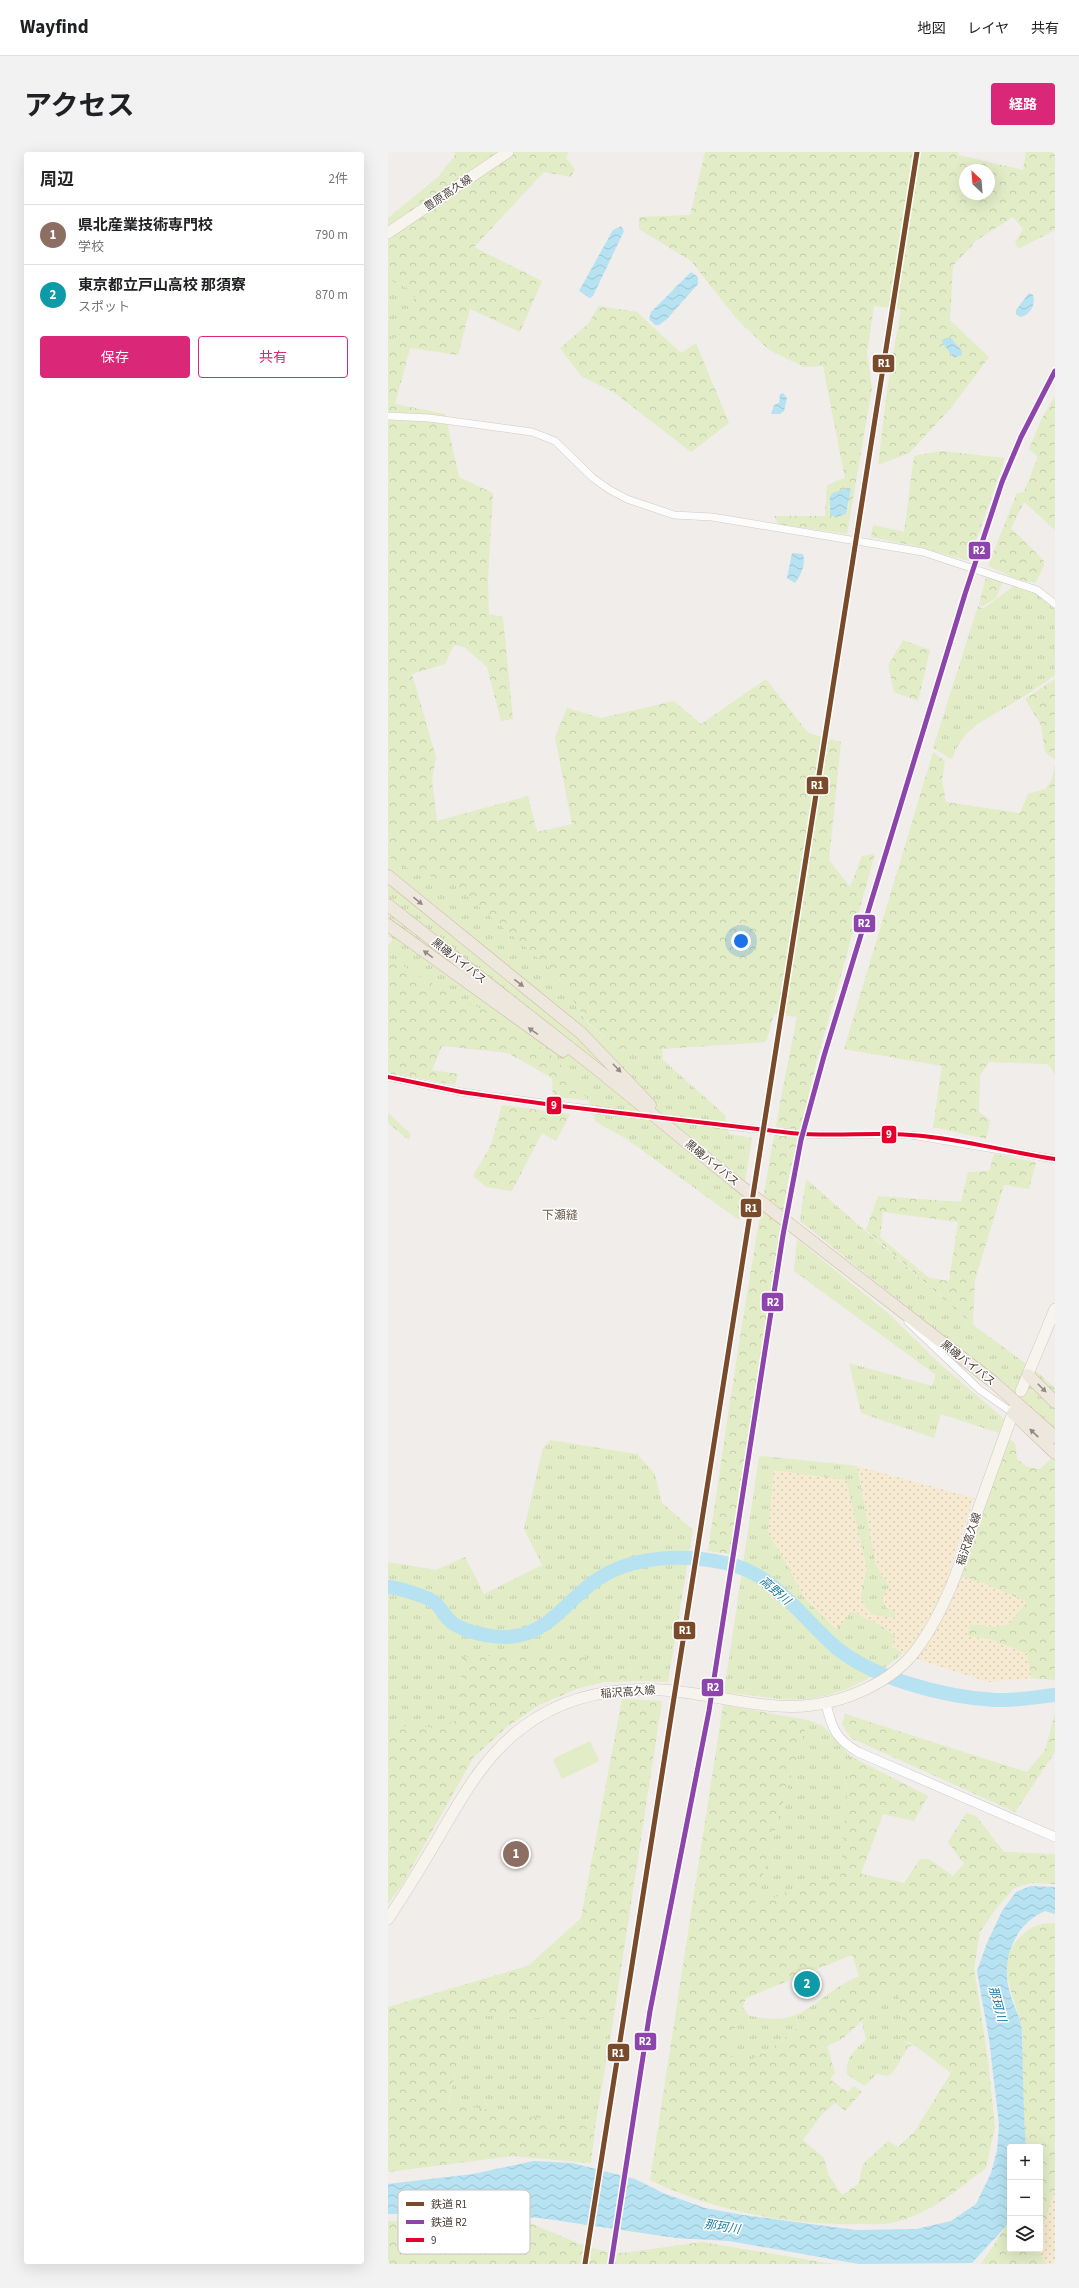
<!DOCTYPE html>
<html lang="ja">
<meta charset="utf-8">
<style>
:root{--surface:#fff;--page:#f2f2f2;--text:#202124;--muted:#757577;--line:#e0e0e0;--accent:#db2777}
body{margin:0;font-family:"Source Sans 3","Noto Sans JP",sans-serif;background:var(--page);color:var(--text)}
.controls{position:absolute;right:12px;bottom:12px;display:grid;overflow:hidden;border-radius:4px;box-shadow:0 4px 16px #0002}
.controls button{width:36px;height:36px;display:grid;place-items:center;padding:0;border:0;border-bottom:1px solid var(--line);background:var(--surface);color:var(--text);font:20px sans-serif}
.compass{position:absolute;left:571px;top:12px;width:36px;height:36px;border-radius:50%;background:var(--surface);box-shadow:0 4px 16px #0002;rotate:334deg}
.you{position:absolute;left:353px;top:789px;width:14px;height:14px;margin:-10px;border:3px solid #fff;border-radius:50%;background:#1a73e8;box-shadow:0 0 0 6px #1a73e833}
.badge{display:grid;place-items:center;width:26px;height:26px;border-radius:50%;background:var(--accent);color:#fff;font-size:13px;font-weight:700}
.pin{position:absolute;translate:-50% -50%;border:2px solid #fff;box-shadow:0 1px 4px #0006}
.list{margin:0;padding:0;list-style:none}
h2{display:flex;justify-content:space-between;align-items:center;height:52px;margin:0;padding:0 16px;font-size:17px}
h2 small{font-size:13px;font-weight:400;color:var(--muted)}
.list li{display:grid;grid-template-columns:26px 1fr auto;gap:12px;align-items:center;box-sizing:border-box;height:60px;padding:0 16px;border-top:1px solid var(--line)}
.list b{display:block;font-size:15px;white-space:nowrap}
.list p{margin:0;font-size:13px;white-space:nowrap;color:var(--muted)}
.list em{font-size:13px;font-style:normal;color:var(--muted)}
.actions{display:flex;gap:8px;padding:12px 16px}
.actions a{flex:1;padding:9px 0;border:1px solid var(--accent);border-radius:4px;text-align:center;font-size:14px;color:var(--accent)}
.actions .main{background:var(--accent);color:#fff}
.icon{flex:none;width:22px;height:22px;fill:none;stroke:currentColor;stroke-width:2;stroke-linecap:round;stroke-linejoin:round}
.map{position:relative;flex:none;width:667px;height:2112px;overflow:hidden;border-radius:4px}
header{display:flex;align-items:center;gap:24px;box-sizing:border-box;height:56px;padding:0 20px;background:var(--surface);border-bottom:1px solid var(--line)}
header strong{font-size:19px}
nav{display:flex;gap:22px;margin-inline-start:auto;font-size:14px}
.intro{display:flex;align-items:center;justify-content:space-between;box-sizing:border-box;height:96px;padding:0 24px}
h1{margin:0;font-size:28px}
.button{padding:10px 18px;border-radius:4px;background:var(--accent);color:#fff;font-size:14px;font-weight:700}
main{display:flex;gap:24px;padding:0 24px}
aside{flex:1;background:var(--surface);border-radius:4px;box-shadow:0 4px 16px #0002}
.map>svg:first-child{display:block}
</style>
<header>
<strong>Wayfind</strong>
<nav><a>地図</a><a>レイヤ</a><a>共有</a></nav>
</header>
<div class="intro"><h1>アクセス</h1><a class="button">経路</a></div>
<main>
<aside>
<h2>周辺<small>2件</small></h2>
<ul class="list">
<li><span class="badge" style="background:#8d6e63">1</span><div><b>県北産業技術専門校</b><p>学校</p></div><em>790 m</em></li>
<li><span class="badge" style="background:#0f9aa8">2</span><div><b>東京都立戸山高校 那須寮</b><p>スポット</p></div><em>870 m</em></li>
</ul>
<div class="actions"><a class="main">保存</a><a>共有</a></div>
</aside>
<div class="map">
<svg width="667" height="2112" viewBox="0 0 667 2112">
<defs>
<pattern id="grass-tufts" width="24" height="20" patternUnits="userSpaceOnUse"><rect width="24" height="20" fill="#e2ecc7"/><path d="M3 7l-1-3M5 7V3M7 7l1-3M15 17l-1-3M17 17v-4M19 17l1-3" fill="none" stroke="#c3cbac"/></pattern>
<pattern id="forest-crowns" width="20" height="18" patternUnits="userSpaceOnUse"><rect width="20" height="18" fill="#e2ecc7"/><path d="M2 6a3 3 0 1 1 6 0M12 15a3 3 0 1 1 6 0" fill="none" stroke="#c3cbac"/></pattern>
<pattern id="sand-dots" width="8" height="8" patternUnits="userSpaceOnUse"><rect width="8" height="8" fill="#f7ead2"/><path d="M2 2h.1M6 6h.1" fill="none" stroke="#d5cab5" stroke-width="1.8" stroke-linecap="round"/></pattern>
<pattern id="water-waves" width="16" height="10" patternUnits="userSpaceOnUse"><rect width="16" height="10" fill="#b6e2f2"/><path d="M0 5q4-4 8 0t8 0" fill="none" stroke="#9ec3d0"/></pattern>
</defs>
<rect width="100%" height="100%" fill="#f0edea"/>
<g fill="url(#grass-tufts)">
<path d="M0,127L29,141L8,179L0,203Z"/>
<path d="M627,433L647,440L667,457V523C655,531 644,540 631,547C603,566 576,572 564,607L545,596L590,454L595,457Z"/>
<path d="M0,704L9,712L66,732L166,820L200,872L240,903L274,897L275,908L337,963L341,982L364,986L351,1068L237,986L208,970L200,948L55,838L0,805V794L5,787L0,783Z"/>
<path d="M418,1027L585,1173L649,1220L667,1236V1277L589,1211L412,1069Z"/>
<path d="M409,1087L501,1162L552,1212L616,1267L611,1281L553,1262L546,1286L473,1261L461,1211L544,1234L548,1223L406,1119Z"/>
<path d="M162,1288L249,1302L267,1322L274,1351L305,1378L280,1530L256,1529L253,1518L201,1521L75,1505L69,1568L49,1576L0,1573V1410L48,1418L77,1405L96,1442L154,1413L136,1377L155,1296Z"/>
<path d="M375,1304L469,1314L488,1413L501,1434L508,1460L506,1466L484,1463L472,1446L479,1416H401L415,1444L448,1477L463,1459L492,1473L507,1484L504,1495L515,1501C481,1531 440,1551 393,1547C374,1545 355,1542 336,1540L371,1305Z"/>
<path d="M420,1568L435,1574L462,1604L453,1729L424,1727L366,1756L391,1664Z"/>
<path d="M471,1824L391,1891L361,1909L347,1910L339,1899L355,1855L360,1863C416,1879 425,1844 471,1824Z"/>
<path d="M510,1835L514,1867L513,1889L526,1893L520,1895L506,1919L500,1924L489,1922L476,1934L459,1922C459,1902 465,1900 478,1888L474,1869L490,1844Z"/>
<path d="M82,1863L225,1869L207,1976L60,1952Z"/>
</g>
<g fill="url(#forest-crowns)" fill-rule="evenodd">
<path d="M66,0H181L178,6L187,17L183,25L156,20L86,95L154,129L132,180L82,157L70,203L22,196L7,252L57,262L71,325L105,341L100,427L101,462L115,465L125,567L113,569L99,515L76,495L66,493L57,512L24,522L48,605L44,628L49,669L140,644L149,680L184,672L167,585L179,556L213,566L286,549L313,572L378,527L420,581L453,590L441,708L462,735L474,704L487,702L429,908L400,1028L342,1402L320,1399C346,1220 373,1042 409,865L386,862L378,890L274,897L240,903L200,871L166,820L66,733L9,712L0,704V203L8,179L29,141L0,127V66L50,25L67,3Z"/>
<path d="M317,0H570V3L635,18L638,0H667V78L630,97L627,90L635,77L625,65L589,88L565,114L562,168L601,205L562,257L521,301L490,313L499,239L513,157L486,154L479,202L484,236L459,382L390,372L386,364H437L439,333L457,326L435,214L416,215L381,198L348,166L303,109L251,77V65L302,63ZM577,18H601V42H577ZM445,341L461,349L460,356L440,357Z"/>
<path d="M211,154L249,160L293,201L308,191L341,271L303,300L227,241L193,224L172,196L200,172Z"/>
<path d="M667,244V378L636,350L623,376L656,409V414L647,431L631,428L600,414L629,341L636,340L650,305L641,297L654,266Z"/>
<path d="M553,299L617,306L581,409L531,395L483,385L485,373L516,380L526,304Z"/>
<path d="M598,425L615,429L608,446L595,454L591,453Z"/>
<path d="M515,488L542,498L530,549L506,540L500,514Z"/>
<path d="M667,527V608L657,600L653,573L637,547Z"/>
<path d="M545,600L557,609L554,628L558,650L632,661L640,642L657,637L664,627L667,614V922L660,912L601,910L592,923L591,960L602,968L598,987L545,975L554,914L456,897Z"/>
<path d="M0,805L55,838L119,869L169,908L200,948L165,945L164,926L120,901L54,894L44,918L70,922L67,933L7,922L0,930Z"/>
<path d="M114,953L182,962L168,989L154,981L124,1039L98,1035L85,1024L103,993Z"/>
<path d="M0,961L23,982L21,988L0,971Z"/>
<path d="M606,1002L648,1010L641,1037L616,1033L587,1128L585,1173L478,1078L490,1044L573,1050L580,1020L601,1019ZM495,1060L570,1070L561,1129L541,1126L492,1085Z"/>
<path d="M619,1286L627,1291L629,1307L639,1315L652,1317L665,1305L667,1307V1528L643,1526L639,1502L605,1488L579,1484L582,1472L606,1475L572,1423Z"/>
<path d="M196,1500L201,1521L253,1518L256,1529L216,1530L191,1536L151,1553L120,1574L85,1606L15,1731L0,1752V1573L49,1576L69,1568L75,1505Z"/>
<path d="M234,1547L274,1549L225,1869L82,1863L60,1951L207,1976L203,2011L123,2004L0,2020V1855L140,1814L193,1766Z"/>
<path d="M335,1553L420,1568L391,1664L366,1756L424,1727L452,1729L462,1604L540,1644L526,1669L495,1662L473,1722L516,1731L532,1707H541L565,1724L576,1712L560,1690L578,1661L588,1664L616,1700L667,1702V1732L643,1731L626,1736L607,1758L592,1780L586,1816L600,1908L607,1975L598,2016C569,2038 540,2063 504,2071C495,2073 483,2072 474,2072C404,2074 325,2059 262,2028ZM464,1803L471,1824L391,1891L361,1909L347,1910L339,1899L358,1846ZM510,1835L514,1867L513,1889L522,1890L563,1921L527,1979L510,1995L500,1989L475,2012L470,2032L454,2043L440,2022L436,2006L415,1988L435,1961L447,1951L457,1959L474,1940L466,1934L459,1940L442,1927L447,1921L439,1894L454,1887L474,1869L490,1844Z"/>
<path d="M667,1561V1600L627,1660L463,1586L454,1572L457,1562L639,1620L657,1598Z"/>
<path d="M667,1771V2038L652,2085V1995H638C636,1969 634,1943 634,1916C634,1903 636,1889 634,1877C628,1844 603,1811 634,1783C643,1774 654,1771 667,1771Z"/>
<path d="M622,2064V2097H650L659,2112H593L619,2073Z"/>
<path d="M0,2069L133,2071L144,2072L192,2092L219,2100L235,2101L314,2090L445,2112H0Z"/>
</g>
<g fill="url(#sand-dots)">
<path d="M469,1314L586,1346L561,1420L598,1432L639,1450L620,1473L606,1475L582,1472L579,1484L605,1488L639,1502L643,1526L600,1530L532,1508L504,1495L507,1484L492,1473L464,1459L448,1478L415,1444L401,1416L380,1381L386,1318L458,1328L479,1416L472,1446L484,1463L506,1466L508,1460L498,1456L494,1446L501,1434L488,1413Z"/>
<path d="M667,2038V2112H659L650,2099L652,2097V2084Z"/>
</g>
<path fill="#e2ecc7" d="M202,1589L211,1609L174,1627L165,1607Z"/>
<g fill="url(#water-waves)">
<path d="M233,74L236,79L205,144L202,146L191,139L225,78Z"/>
<path d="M303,120L310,125V132L279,167L271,173H267L261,167L263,160Z"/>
<path d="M641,141L645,143C648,152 642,163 633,165L628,162V158Z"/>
<path d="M562,185L574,199V203L566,206L554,190V188Z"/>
<path d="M395,241L399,246L396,259L392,262H383L386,253L391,251L392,242Z"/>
<path d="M460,336L463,337L458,362L448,365L442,363V345L445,341Z"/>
<path d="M404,401L415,402C418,412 413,423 407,431L399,426Z"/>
<path d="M643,1734L667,1735V1762L657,1759C626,1772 612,1809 622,1841C625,1853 633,1867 634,1879C635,1918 635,1956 638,1995H622V2064L619,2073L584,2111L471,2112L341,2089L288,2086L152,2066L76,2061L0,2062V2032L85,2022L146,2009L184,2011L247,2027L275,2041L317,2056L355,2063L468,2078L528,2077L563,2069L588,2052L603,2021L609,1999L611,1972L601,1887L589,1819L599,1791L614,1759L628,1740Z"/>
</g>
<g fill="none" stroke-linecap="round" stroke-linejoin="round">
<path stroke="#b6e2f2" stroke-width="14" d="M0,1435C8,1435 40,1445 46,1450C54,1456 58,1468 66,1472C83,1482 109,1487 128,1484C162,1479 181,1447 207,1429C244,1403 294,1402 337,1411C384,1420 410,1461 443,1491C480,1526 557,1545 607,1548C627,1549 648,1545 667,1543"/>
<g stroke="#cecac6" stroke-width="7" stroke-dasharray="7 3.5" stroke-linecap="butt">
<path d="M231,961L340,974"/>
<path d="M367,977L390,980"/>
<path d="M403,981L422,983"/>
</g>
<defs>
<g id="minor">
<path d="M0,264L41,266L144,280L167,289L205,326L222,338L239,347L286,363L324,365L535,400L649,438L667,452"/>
<path d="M0,925L73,940L231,961"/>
<path d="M340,974L367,977"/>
<path d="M390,980L403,981"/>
<path d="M422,983H523L667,1007"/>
<path d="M520,1170L592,1238L625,1261"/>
</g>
<path id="tertiary" d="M438,1552C444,1577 448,1587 470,1600L667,1685"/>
<g id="secondary">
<path d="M0,81L120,0"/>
<path d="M633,1239L667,1157"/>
<path d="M0,1767C20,1737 38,1707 56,1676C78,1638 99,1602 135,1575C175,1545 224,1535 274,1538C349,1543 403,1573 478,1537C499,1527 518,1513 531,1494C561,1452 575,1403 591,1355C603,1321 615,1288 627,1255"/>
</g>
<g id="trunk">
<path d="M0,724L193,881L262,953"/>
<path d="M0,753L214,921L346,1029L604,1229L667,1285"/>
<path d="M0,773L175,899"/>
<path d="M640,1223L667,1250"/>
<path d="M625,1261L667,1301"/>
</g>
</defs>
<use href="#minor" stroke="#cfcbc7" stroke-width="8"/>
<use href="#tertiary" stroke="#cfcbc7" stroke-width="10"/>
<use href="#secondary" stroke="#d2cbc1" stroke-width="12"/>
<use href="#trunk" stroke="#cbb7a3" stroke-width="13"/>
<use href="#minor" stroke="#fdfcfc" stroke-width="7"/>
<use href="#tertiary" stroke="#fdfcfc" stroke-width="9"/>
<use href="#secondary" stroke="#f7f4ee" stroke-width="11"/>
<use href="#trunk" stroke="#eee7de" stroke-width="12"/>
<defs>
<path id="bus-1" d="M0,925L73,940L172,954L403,981C443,985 483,980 522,983C571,986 619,1000 667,1007"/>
</defs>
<use href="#bus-1" stroke="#fff" stroke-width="7"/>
<use href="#bus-1" stroke="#e4002b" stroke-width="4"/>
<defs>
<path id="rail-1" d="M197,2112L529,0"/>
<path id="rail-2" d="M223,2112L262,1859L321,1559L395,1083L413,988L436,904L577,442L614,330L633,285L667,219"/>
</defs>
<use href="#rail-1" stroke="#fff" stroke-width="8"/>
<use href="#rail-2" stroke="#fff" stroke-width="8"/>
<use href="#rail-1" stroke="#7a4b2a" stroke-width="5"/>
<use href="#rail-2" stroke="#8e44ad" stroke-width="5"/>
</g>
<defs><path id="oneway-solid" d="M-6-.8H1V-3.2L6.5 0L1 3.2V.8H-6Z"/></defs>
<g fill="#938a81">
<use href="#oneway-solid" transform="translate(30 749) rotate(39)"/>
<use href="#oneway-solid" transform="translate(40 802) rotate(-144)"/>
<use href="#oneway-solid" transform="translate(131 831) rotate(38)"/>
<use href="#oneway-solid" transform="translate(145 879) rotate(-145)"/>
<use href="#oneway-solid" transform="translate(229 916) rotate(46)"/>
<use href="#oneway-solid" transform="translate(654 1236) rotate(45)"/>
<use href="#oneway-solid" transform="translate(646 1281) rotate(-137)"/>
</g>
<g text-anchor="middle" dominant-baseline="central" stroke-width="3" stroke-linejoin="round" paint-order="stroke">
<g font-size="11" fill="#483e35" stroke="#fff">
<text transform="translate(60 41) rotate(-34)">豊原高久線</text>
<text transform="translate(71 809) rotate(38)">黒磯バイパス</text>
<text transform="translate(324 1011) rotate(39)">黒磯バイパス</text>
<text transform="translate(580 1211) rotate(38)">黒磯バイパス</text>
<text transform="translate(581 1387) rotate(-72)">稲沢高久線</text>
<text transform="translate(240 1540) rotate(-4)">稲沢高久線</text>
</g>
<g font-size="12" fill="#6c5a4b" stroke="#fff">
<text x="172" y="1063">下瀬縫</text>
</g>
<g font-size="12" font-style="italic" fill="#217ea3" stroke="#fff">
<text transform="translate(387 1439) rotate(41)">高野川</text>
<text transform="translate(609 1852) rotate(75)">那珂川</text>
<text transform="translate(334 2075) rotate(9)">那珂川</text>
</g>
</g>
<rect x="10" y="2038" width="132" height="64" rx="6" fill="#fff" stroke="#c8c5c2" stroke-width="1"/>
<rect x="18" y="2050" width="18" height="4" fill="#7a4b2a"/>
<rect x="18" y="2068" width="18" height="4" fill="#8e44ad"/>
<rect x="18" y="2086" width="18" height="4" fill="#e4002b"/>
<g font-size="11" fill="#483e35">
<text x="43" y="2056">鉄道 R1</text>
<text x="43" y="2074">鉄道 R2</text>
<text x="43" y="2092">9</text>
</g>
<g stroke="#fff" stroke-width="1.5">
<rect x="484" y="202" width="23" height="19" rx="4" fill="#7a4b2a"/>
<rect x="580" y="389" width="23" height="19" rx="4" fill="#8e44ad"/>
<rect x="418" y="624" width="23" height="19" rx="4" fill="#7a4b2a"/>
<rect x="465" y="762" width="23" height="19" rx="4" fill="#8e44ad"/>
<rect x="158" y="944" width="16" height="19" rx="4" fill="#e4002b"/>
<rect x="493" y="973" width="16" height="19" rx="4" fill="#e4002b"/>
<rect x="352" y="1046" width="22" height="20" rx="4" fill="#7a4b2a"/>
<rect x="373" y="1140" width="23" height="20" rx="4" fill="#8e44ad"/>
<rect x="285" y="1469" width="23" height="19" rx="4" fill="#7a4b2a"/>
<rect x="313" y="1526" width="23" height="19" rx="4" fill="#8e44ad"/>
<rect x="246" y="1880" width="23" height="19" rx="4" fill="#8e44ad"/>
<rect x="219" y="1891" width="23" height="19" rx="4" fill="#7a4b2a"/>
</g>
<g font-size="11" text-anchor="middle" font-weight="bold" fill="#fff">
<text x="496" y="215">R1</text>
<text x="591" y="402">R2</text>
<text x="429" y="637">R1</text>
<text x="476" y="775">R2</text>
<text x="166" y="957">9</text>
<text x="501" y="986">9</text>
<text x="363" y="1060">R1</text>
<text x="385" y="1154">R2</text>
<text x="297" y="1482">R1</text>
<text x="325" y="1539">R2</text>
<text x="257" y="1893">R2</text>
<text x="230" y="1905">R1</text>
</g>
</svg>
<div class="controls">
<button>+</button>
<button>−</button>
<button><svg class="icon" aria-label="layers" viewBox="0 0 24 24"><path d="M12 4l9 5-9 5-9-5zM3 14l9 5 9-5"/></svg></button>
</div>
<svg class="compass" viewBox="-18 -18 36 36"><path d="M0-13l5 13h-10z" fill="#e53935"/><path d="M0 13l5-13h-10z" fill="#757577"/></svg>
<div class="you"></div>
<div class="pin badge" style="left:128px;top:1702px;background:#8d6e63">1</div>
<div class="pin badge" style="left:419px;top:1832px;background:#0f9aa8">2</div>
</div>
</main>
